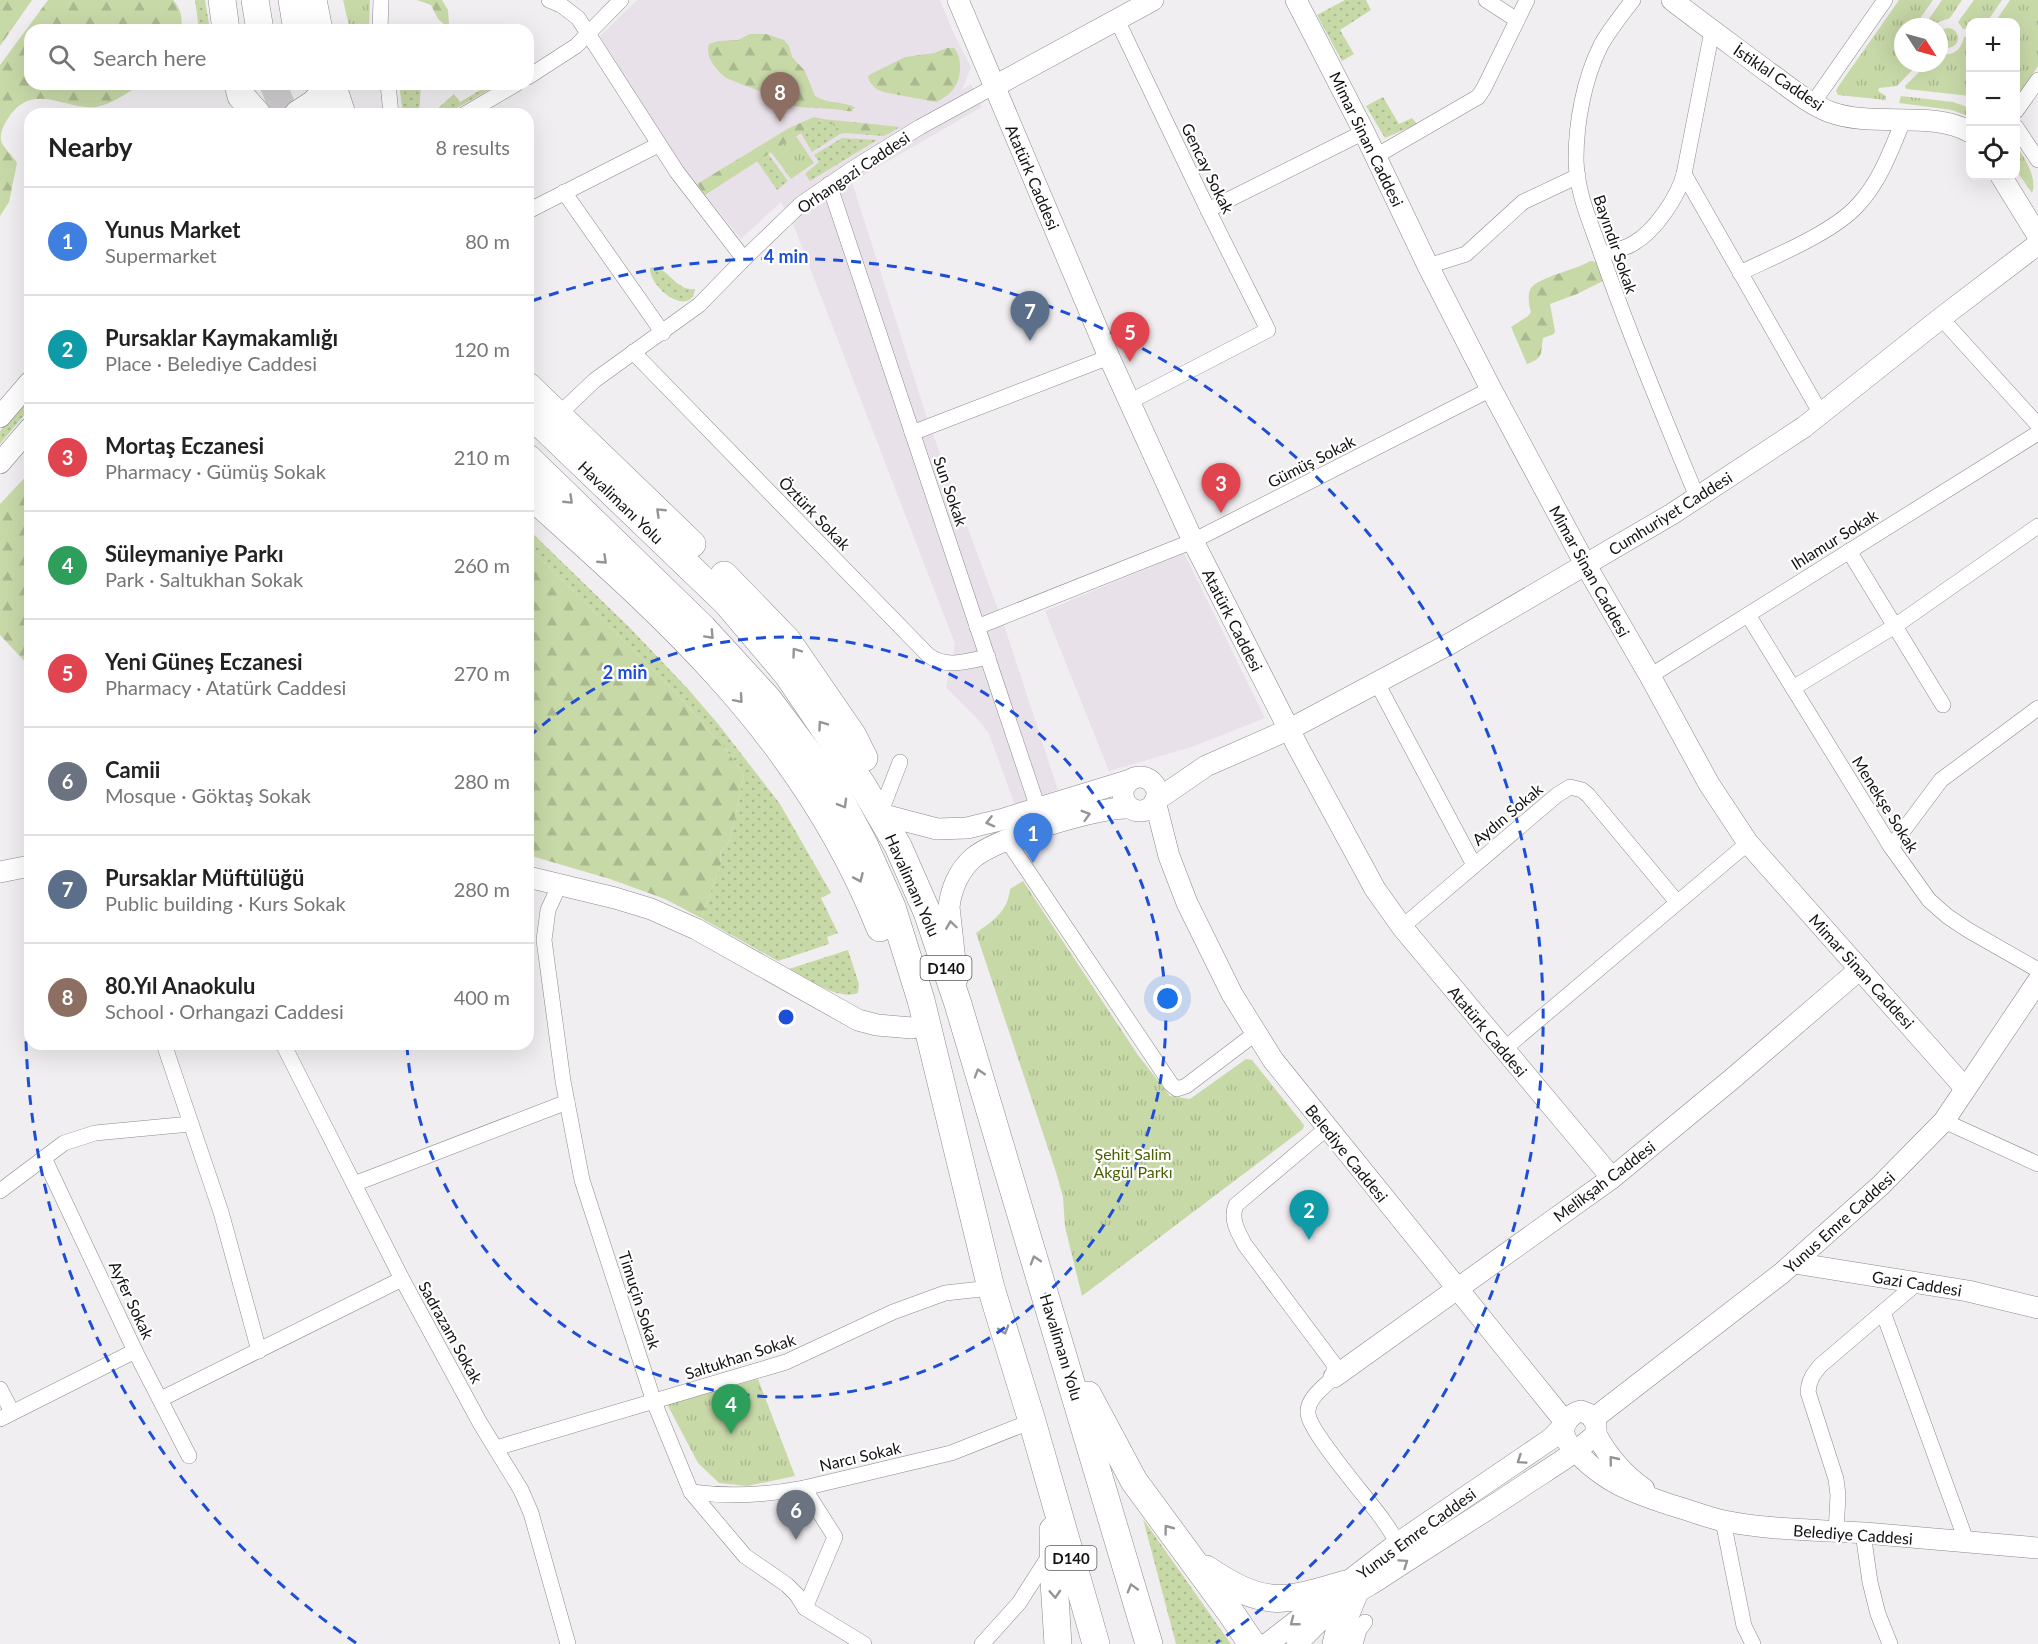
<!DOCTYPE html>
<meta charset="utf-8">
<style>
:root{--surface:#fff;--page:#f6f6f6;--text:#222;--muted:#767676;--line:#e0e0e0;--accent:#ab42a4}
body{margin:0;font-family:Lato,sans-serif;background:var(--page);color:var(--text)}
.controls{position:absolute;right:18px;top:18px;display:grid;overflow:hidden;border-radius:12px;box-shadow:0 6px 24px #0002}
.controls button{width:54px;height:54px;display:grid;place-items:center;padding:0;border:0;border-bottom:2px solid var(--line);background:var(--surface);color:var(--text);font:30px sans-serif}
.compass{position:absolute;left:1894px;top:18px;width:54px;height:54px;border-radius:50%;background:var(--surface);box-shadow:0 6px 24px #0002;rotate:126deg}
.you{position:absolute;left:1168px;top:999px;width:21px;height:21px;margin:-15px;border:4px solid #fff;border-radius:50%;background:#1a73e8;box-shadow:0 0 0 9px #1a73e833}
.badge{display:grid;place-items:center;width:39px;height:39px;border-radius:50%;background:var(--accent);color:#fff;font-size:20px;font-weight:700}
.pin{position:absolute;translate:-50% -50px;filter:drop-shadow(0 2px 3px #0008)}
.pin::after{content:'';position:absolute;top:32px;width:21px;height:18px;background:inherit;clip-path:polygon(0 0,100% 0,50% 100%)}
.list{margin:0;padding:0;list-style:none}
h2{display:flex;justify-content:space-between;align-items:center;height:78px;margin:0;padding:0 24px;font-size:26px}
h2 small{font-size:20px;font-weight:400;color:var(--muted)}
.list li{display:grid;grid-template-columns:39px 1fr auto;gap:18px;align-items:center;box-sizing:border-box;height:108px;padding:0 24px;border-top:2px solid var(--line)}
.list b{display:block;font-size:22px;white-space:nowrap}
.list p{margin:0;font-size:20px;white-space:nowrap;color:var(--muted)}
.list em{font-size:20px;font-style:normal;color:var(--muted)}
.icon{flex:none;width:33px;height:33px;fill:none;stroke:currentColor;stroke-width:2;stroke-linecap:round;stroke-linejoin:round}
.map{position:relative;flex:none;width:2038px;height:1644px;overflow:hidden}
.search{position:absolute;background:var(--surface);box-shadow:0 6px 24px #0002;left:24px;top:24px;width:510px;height:66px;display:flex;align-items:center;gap:15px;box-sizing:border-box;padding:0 21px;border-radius:18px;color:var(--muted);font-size:22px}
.panel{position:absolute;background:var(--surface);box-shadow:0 6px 24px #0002;left:24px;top:108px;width:510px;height:942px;border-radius:18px}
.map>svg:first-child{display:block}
</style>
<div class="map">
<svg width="2038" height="1644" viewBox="0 0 2038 1644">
<defs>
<pattern id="grass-dots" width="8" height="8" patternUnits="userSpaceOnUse" patternTransform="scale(1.5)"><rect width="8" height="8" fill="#c8d9a8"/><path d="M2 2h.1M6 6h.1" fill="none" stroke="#abb990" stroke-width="1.8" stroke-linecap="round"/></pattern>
<pattern id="forest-firs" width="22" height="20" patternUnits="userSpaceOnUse" patternTransform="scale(1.5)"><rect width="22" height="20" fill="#c8d9a8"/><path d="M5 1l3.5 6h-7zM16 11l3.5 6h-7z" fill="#abb990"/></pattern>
<pattern id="park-tufts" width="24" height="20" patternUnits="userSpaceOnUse" patternTransform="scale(1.5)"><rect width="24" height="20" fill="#c8d9a8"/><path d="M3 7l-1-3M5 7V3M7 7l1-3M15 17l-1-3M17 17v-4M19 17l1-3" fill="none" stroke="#abb990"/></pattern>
</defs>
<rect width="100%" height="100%" fill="#f1eef1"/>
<g fill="#e9e1e9">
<path d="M637,0H940L954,34L971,67L963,88L960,91L971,84L982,107L852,182L927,418L1005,628L1058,790L1016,808L989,734L982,724L946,687L955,644L795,229L781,202L741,239L673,155L600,36Z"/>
<path d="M1184,553L1265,718L1192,747L1109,771L1045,611Z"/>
</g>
<g fill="url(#grass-dots)">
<path d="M195,0H205L210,30H199Z"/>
<path d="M1345,0H1366L1371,10L1340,30L1354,54L1342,61L1317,15Z"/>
<path d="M399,84H421L419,114H403Z"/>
<path d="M480,84H488L491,89L446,114H434L436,110L454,94L460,102L482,89Z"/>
<path d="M1383,97L1399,124L1412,118L1417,124L1385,138L1366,106Z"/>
<path d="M823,119L900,127L884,136L845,133L840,134L812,152L801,133Z"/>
<path d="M842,138L877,140L810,181L805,174L819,162L814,155Z"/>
<path d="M768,154L788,181L777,190L757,161Z"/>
<path d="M657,267C671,274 679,291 695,289C691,319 649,288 650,268Z"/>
<path d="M30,396V408L0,444V431Z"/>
<path d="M528,529L631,629L688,689L719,725L780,804L831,893L821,898L838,933L827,937L829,944L778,961L701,918L721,864L720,853L730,840L744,775L727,751L675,692L528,546Z"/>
<path d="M848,950L859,984L858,993C838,1001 807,978 789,969Z"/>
<path d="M1143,1519L1231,1644H1176Z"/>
</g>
<g fill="url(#forest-firs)">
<path d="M0,0H32L0,46Z"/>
<path d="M48,0H173C181,8 183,20 181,30H30V84H141C127,93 112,104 96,107C65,111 32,79 7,120C3,126 0,133 1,141C3,147 13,156 17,163L9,202L0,216V65Z"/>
<path d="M417,0H442L448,10L449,24L446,26L438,19L431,5Z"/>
<path d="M750,34H766L784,40L789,46L792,57L805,71L815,96C828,104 842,101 855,107L852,111C845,112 839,109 832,109C812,107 791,110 774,97L726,78C717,71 704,56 709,44L718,41L738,40Z"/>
<path d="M947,48H954C959,54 960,60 960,67C960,85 951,95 936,102L883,92C877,90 868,83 868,76L871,74L905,57L934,53Z"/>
<path d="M814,117L823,119L705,195L697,184L789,128Z"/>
<path d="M833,121L888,126L893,131L886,135L839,129L833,125Z"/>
<path d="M1590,261L1597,262L1603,275V281L1577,294L1550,304L1555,331L1554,334L1543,338C1540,355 1544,358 1527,364L1511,327L1528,316L1531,312C1529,306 1527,294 1531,288C1539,277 1576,270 1590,261Z"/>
<path d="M30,472V667L0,635V504Z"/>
<path d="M528,546L675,692L727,751L744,775L730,840L720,853L721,864L701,918L665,899L610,879L528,855Z"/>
</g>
<g fill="url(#park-tufts)">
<path d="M343,0H370L369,30H350Z"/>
<path d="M1899,0H1933L1921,17L1923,27H1903V63H1919L1897,86L1879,88L1878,91L1886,96V100L1838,95L1836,91L1838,87Z"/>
<path d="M1942,0H1962L1950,18L1936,23L1929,19Z"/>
<path d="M1974,0H2002L1987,22H1970V28L1963,29L1958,22Z"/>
<path d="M2010,0H2038V66L2016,98V22H1995Z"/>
<circle cx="1948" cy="38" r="10"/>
<path d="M1970,36V96L1906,89L1905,86L1928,63H1939V54C1953,56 1961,51 1964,37Z"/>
<path d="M1901,96L1953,102L1970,108V117L1952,110L1899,103Z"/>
<path d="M796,136L814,163L791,179L771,152Z"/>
<path d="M2016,145C2024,157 2038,179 2032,193L2016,170Z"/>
<path d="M1023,881L1138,1055L1170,1096L1190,1099L1246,1059L1252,1060L1304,1125L1303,1129L1082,1296L1065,1227L1063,1197L1056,1172L976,933C993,921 1008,911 1010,889Z"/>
<path d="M758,1379L795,1476L747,1486L719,1483L698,1463L667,1404Z"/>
</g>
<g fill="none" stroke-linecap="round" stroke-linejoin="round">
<path stroke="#d0cdd0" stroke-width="27" stroke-dasharray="27 14" stroke-linecap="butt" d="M273,84L285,114"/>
<defs>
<g id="street">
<path d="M549,0L561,5L578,18L677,172L744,259"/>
<path d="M1486,0L1517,20"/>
<path d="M1633,0C1622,14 1610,29 1601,45C1584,79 1576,122 1576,160C1577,195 1591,223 1602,256C1631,338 1664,417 1697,497"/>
<path d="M1117,20L1208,210L1268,330L1129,402"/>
<path d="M380,30L381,0"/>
<path d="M528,77L576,46L621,0"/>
<path d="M388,84L391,114"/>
<path d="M1813,103L1885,0"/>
<path d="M2016,111L2038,80"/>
<path d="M465,114L516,84"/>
<path d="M2016,127L2038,160"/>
<path d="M1376,156L1478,97L1484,88L1527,0"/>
<path d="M1684,174L1821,414"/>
<path d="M829,184L1038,808"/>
<path d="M564,192L663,333"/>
<path d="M1208,210L1364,132"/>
<path d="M528,211L658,145"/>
<path d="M1602,255C1612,251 1625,249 1634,243C1655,231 1678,197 1684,174L1712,31"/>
<path d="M1428,266L1466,254L1523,202L1578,176"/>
<path d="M1740,273C1775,256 1832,233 1857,206C1879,183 1891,151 1903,121"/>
<path d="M1941,318L2038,425"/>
<path d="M633,352L928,655C946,669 967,661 988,657"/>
<path d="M558,415L595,380L699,305L744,259L801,204L852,169L920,127L995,86"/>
<path d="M912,433L1109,357"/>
<path d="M1849,551L1943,705"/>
<path d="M1748,615L1891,847L1929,900L1947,916L1968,930L2038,970"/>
<path d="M977,627L1193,541L1491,389"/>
<path d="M1650,676L2038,433"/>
<path d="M1377,683L1474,865"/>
<path d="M1793,688L1895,626L2038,526"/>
<path d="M880,814L900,762"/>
<path d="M1007,840L1171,1084L1177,1089L1186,1086L1256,1033"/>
<path d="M1891,847L1941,780L2038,708"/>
<path d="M559,886L548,910L544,940L563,1081L582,1180L654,1402L691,1492L745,1556L787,1585L797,1595L805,1608L864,1644"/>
<path d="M1402,927L1557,795L1570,787L1582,790L1588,795L1677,902"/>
<path d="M164,1044L221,1212L259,1351"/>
<path d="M283,1044L402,1279L480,1423L521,1490L531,1513L568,1644"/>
<path d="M1503,1050L1748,843"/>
<path d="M1944,1121L2038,1164"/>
<path d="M1327,1128L1236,1205C1230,1219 1238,1232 1245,1245L1334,1364V1377C1325,1386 1307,1398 1308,1413C1308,1431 1370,1501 1383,1520C1388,1527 1393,1535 1398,1543"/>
<path d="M44,1158L136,1353L189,1456"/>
<path d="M354,1184L567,1102"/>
<path d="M0,1191L64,1143L95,1133L190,1124"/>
<path d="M1883,1312L1967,1543"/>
<path d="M0,1389L12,1412"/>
<path d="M161,1399L402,1279"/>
<path d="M0,1419L135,1351"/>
<path d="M496,1448L786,1362L893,1312L945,1293L991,1288"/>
<path d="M804,1488L835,1537L805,1608"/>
<path d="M691,1492C729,1497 767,1495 804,1488L951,1453L1032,1421"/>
<path d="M1723,1521L1744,1626L1753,1644"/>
<path d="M1836,1532L1838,1495L1836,1479L1808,1392C1809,1380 1813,1374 1821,1365L1917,1283"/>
<path d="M1863,1533L1870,1582L1878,1614L1890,1644"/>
<path d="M982,1644L1019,1603L1051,1553"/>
<path d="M1355,1644L1359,1630L1365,1622"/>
</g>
<g id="secondary">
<path d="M958,0L1109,357L1193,541L1299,749L1375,889L1402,927L1612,1178"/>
<path d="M1296,0L1364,132L1428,266L1491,389L1585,564L1650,676L1709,784L1748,843L1965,1088"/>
<path d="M1672,0C1703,24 1736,48 1768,72C1788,86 1807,103 1830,112C1873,128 1934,110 1970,132"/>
<path d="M995,86L1153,0"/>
<path d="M2001,176L2038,236"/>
<path d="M0,417L30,382"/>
<path d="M0,463L30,428"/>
<circle cx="1140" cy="794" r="17"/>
<path d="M880,814L937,829L967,828L1000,820L1127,781"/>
<path d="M0,872L30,866"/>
<path d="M528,877L615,898L651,909L696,929L858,1020L877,1025L912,1028"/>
<path d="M957,979L949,907C951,889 959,870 973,858C997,838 1099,806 1130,808"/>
<path d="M1794,1263L1968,1291L2038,1308"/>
<path d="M1334,1377L1612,1178L1732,1079L1860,969"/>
<path d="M1593,1419L1782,1273L1880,1186L1944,1121L2038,981"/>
<path d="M1596,1434C1608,1457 1623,1474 1644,1489"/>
<path d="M1267,1644L1398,1543L1552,1438L1566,1423L1273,1060L1232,994L1187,903L1169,856L1155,801L1206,766L1290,729L1453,642L1672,514L1804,427L1941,318L2038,244"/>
<path d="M1297,1644C1314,1625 1334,1607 1356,1593C1363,1588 1372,1584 1379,1579C1429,1546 1480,1515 1529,1482C1552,1467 1576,1453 1596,1434V1424L1591,1415L1581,1411C1573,1413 1568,1418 1565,1425C1560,1437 1572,1449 1580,1456C1610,1485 1633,1492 1671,1505C1689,1510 1706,1517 1724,1521C1770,1530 1818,1530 1865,1533C1923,1538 1980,1543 2038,1548"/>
</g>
<g id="highway">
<path d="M222,0L226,30"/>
<path d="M255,0L260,30"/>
<path d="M292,0L297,30"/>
<path d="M313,0L319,30"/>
<path d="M238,84L241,96L257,114"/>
<path d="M332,84L342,114"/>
<path d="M298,114L315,103L330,84"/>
<path d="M528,386L692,544"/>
<path d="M528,412L727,603L787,674L863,786L898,846L927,912L958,1004L1149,1644"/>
<path d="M528,458L703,628L768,699L833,786L863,842L892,907L921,1000L991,1288L1032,1421L1096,1644"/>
<path d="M528,493C593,552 660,610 719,676C786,750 843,835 880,928"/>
<path d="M724,575L787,640L853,736L864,758"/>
<path d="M1088,1395L1134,1481L1231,1613L1252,1644"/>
<path d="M1053,1530L1054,1581L1058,1644"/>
<path d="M1206,1569C1264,1608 1282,1603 1346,1584"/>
<path d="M1336,1644L1340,1628L1354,1594"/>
</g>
</defs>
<use href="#street" stroke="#8c898c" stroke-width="16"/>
<use href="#secondary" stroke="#8c898c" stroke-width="22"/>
<use href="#highway" stroke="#8c898c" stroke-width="28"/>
<use href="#street" stroke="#fff" stroke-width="15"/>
<use href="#secondary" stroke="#fff" stroke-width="21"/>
<use href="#highway" stroke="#fff" stroke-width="27"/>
</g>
<defs><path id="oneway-chevron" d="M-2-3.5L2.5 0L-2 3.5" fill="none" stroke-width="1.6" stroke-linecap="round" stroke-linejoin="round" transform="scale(1.5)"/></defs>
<g stroke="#959595">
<use href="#oneway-chevron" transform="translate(569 500) rotate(44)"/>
<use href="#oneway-chevron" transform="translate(660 512) rotate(-136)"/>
<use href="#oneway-chevron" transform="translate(603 560) rotate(43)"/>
<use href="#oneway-chevron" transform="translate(710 635) rotate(47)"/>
<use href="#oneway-chevron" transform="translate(796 652) rotate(-126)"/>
<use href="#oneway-chevron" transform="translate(739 699) rotate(49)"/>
<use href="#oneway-chevron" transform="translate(822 725) rotate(-125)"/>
<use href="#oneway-chevron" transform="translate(843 804) rotate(60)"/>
<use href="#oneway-chevron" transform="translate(1086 815) rotate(-16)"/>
<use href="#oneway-chevron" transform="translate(990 822) rotate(166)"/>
<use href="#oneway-chevron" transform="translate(859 878) rotate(66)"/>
<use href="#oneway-chevron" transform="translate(951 925) rotate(-98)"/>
<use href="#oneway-chevron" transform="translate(979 1073) rotate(-107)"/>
<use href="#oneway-chevron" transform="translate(1035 1260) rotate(-107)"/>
<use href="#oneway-chevron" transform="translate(1004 1330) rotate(73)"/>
<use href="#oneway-chevron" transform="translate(1521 1460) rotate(146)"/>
<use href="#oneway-chevron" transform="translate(1613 1460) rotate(-129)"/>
<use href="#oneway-chevron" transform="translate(1168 1529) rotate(-127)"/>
<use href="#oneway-chevron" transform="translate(1404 1563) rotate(-34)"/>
<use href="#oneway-chevron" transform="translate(1132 1588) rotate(-106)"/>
<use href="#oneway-chevron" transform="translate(1055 1594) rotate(87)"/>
<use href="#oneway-chevron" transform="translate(1294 1622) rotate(142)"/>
</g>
<g fill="none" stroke="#1d4ed8" stroke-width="3" stroke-dasharray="10 8">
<path d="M529 737A380 380 0 1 1 407 1047"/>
<path d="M356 1643A760 760 0 0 1 29 944M532 301A760 760 0 0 1 1216 1643"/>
</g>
<g text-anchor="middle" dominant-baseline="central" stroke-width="4.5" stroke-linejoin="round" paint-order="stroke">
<g fill="#fff" stroke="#5a5a5a" stroke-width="1.5">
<rect x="920.5" y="956" width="51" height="24" rx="4.5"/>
<rect x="1045.5" y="1546" width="51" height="24" rx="4.5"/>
</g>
<g font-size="15" font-weight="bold" fill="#141314">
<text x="946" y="968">D140</text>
<text x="1071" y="1558">D140</text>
</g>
<g font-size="16" fill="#141314" stroke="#fff">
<text transform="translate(1779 77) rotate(34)">İstiklal Caddesi</text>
<text transform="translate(1367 139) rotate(64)">Mimar Sinan Caddesi</text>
<text transform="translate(1208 168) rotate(64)">Gencay Sokak</text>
<text transform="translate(853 172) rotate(-34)">Orhangazi Caddesi</text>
<text transform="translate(1033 177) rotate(67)">Atatürk Caddesi</text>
<text transform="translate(1616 244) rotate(71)">Bayındır Sokak</text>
<text transform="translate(1311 461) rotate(-27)">Gümüş Sokak</text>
<text transform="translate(951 491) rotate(71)">Sun Sokak</text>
<text transform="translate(621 502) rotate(44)">Havalimanı Yolu</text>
<text transform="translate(815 513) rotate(46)">Öztürk Sokak</text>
<text transform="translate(1670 513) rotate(-32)">Cumhuriyet Caddesi</text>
<text transform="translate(1834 539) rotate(-32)">Ihlamur Sokak</text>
<text transform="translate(1590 571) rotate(61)">Mimar Sinan Caddesi</text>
<text transform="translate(1233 620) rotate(63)">Atatürk Caddesi</text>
<text transform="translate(1886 804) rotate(58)">Menekşe Sokak</text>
<text transform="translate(1507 814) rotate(-40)">Aydın Sokak</text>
<text transform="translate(913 885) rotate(66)">Havalimanı Yolu</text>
<text transform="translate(1862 971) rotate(48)">Mimar Sinan Caddesi</text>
<text transform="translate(1488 1031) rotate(50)">Atatürk Caddesi</text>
<text transform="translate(1347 1153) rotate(51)">Belediye Caddesi</text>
<text transform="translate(1604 1181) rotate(-37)">Melikşah Caddesi</text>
<text transform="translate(1839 1222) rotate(-42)">Yunus Emre Caddesi</text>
<text transform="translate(1917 1283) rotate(9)">Gazi Caddesi</text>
<text transform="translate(132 1300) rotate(65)">Ayfer Sokak</text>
<text transform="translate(640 1300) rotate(72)">Timuçin Sokak</text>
<text transform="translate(451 1332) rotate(61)">Sadrazam Sokak</text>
<text transform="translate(1062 1347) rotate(73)">Havalimanı Yolu</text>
<text transform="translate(740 1356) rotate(-18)">Saltukhan Sokak</text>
<text transform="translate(860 1456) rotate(-13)">Narcı Sokak</text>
<text transform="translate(1416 1533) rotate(-36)">Yunus Emre Caddesi</text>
<text transform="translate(1853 1534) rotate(4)">Belediye Caddesi</text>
</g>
<g font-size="16" fill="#4b6100" stroke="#fff">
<text x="1133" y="1153">Şehit Salim<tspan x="1133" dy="18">Akgül Parkı</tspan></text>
</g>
</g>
<circle cx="786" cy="1017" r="9" fill="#1d4ed8" stroke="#fff" stroke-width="3"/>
<g font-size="18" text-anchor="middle" font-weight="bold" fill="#1d4ed8" stroke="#fff" stroke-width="4.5" stroke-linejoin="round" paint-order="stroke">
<text x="786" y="263">4 min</text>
<text x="625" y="679">2 min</text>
</g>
</svg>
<div class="controls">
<button>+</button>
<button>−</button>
<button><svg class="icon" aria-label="locate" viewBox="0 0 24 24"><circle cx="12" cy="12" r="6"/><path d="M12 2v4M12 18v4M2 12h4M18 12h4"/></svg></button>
</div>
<svg class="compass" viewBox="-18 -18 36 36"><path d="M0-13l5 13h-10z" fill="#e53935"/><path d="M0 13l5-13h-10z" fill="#767676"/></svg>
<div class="you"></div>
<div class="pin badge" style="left:1033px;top:863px;background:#3f7fe0">1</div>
<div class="pin badge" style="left:1309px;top:1240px;background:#0f9aa8">2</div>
<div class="pin badge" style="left:1221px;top:513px;background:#e0444e">3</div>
<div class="pin badge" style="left:731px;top:1434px;background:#2e9e5b">4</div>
<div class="pin badge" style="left:1130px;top:362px;background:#e0444e">5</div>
<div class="pin badge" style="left:796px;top:1540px;background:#6b7280">6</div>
<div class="pin badge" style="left:1030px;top:341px;background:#5c6f8a">7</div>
<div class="pin badge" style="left:780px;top:122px;background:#8d6e63">8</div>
<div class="search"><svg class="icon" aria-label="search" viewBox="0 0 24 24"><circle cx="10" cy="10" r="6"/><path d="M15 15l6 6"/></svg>Search here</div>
<section class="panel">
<h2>Nearby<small>8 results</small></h2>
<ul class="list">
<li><span class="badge" style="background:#3f7fe0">1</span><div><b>Yunus Market</b><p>Supermarket</p></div><em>80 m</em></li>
<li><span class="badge" style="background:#0f9aa8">2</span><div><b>Pursaklar Kaymakamlığı</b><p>Place · Belediye Caddesi</p></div><em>120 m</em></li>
<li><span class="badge" style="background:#e0444e">3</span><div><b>Mortaş Eczanesi</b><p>Pharmacy · Gümüş Sokak</p></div><em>210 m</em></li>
<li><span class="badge" style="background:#2e9e5b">4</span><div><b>Süleymaniye Parkı</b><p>Park · Saltukhan Sokak</p></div><em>260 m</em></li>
<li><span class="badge" style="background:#e0444e">5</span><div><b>Yeni Güneş Eczanesi</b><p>Pharmacy · Atatürk Caddesi</p></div><em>270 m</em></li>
<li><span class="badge" style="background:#6b7280">6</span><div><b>Camii</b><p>Mosque · Göktaş Sokak</p></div><em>280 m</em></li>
<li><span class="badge" style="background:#5c6f8a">7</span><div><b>Pursaklar Müftülüğü</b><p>Public building · Kurs Sokak</p></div><em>280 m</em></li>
<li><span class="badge" style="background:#8d6e63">8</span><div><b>80.Yıl Anaokulu</b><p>School · Orhangazi Caddesi</p></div><em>400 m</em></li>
</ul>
</section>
</div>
